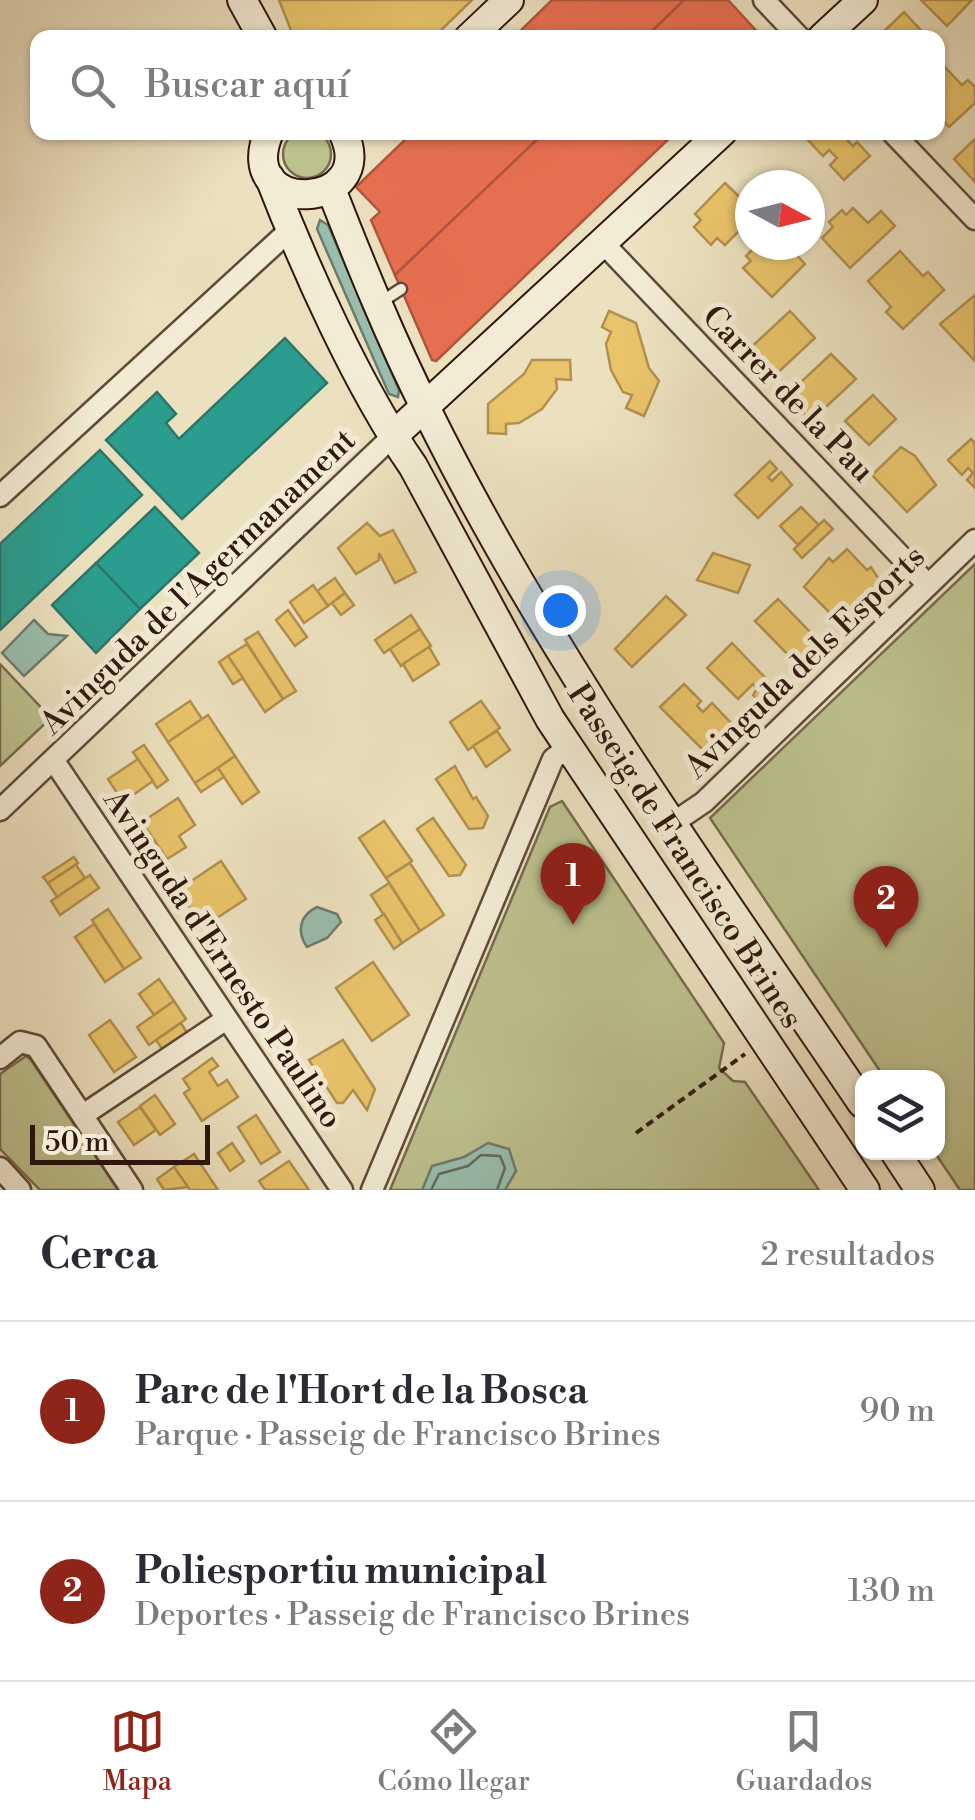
<!DOCTYPE html>
<html lang="es">
<meta charset="utf-8">
<style>
:root{--surface:#fff;--page:#f2f2f3;--text:#2b2b33;--muted:#7c7c81;--line:#e1e1e2;--accent:#8f2418}
body{margin:0;font-family:"Libre Bodoni",serif;background:var(--page);color:var(--text)}
.controls{position:absolute;right:30px;bottom:30px;display:grid;overflow:hidden;border-radius:20px;box-shadow:0 2px 8px #0004}
.controls button{width:90px;height:90px;display:grid;place-items:center;padding:0;border:0;border-bottom:2px solid var(--line);background:var(--surface);color:var(--text);font:50px sans-serif}
.compass{position:absolute;left:735px;top:170px;width:90px;height:90px;border-radius:50%;background:var(--surface);box-shadow:0 2px 8px #0004;rotate:97deg}
.scale{position:absolute;left:30px;bottom:25px;width:180px;box-sizing:border-box;padding-left:10px;border:5px solid #30170d;border-top:0;font-size:28px;line-height:35px;white-space:nowrap;color:#30170d;-webkit-text-stroke:8px #f3ecd5;paint-order:stroke}
.you{position:absolute;left:560px;top:610px;width:35px;height:35px;margin:-25px;border:8px solid #fff;border-radius:50%;background:#1a73e8;box-shadow:0 0 0 15px #1a73e833}
.badge{display:grid;place-items:center;width:65px;height:65px;border-radius:50%;background:var(--accent);color:#fff;font-size:32px;font-weight:700}
.pin{position:absolute;translate:-50% -82px;filter:drop-shadow(0 2px 5px #0008)}
.pin::after{content:'';position:absolute;top:52px;width:35px;height:30px;background:inherit;clip-path:polygon(0 0,100% 0,50% 100%)}
.list{margin:0;padding:0;list-style:none}
h2{display:flex;justify-content:space-between;align-items:center;height:130px;margin:0;padding:0 40px;font-size:42px}
h2 small{font-size:32px;font-weight:400;color:var(--muted)}
.list li{display:grid;grid-template-columns:65px 1fr auto;gap:30px;align-items:center;box-sizing:border-box;height:180px;padding:0 40px;border-top:2px solid var(--line)}
.list b{display:block;font-size:38px;white-space:nowrap}
.list p{margin:0;font-size:32px;white-space:nowrap;color:var(--muted)}
.list em{font-size:32px;font-style:normal;color:var(--muted)}
.icon{flex:none;width:55px;height:55px;fill:none;stroke:currentColor;stroke-width:2;stroke-linecap:round;stroke-linejoin:round}
.map{position:relative;flex:none;width:975px;height:1190px;overflow:hidden}
.search{position:absolute;background:var(--surface);box-shadow:0 2px 8px #0004;left:30px;right:30px;top:30px;height:110px;display:flex;align-items:center;gap:25px;box-sizing:border-box;padding:0 35px;border-radius:20px;color:var(--muted);font-size:38px}
.sheet{height:490px;background:var(--surface)}
nav{display:flex;justify-content:space-around;align-items:center;box-sizing:border-box;height:140px;border-top:2px solid var(--line);background:var(--surface);font-size:28px;color:var(--muted)}
nav a{display:grid;justify-items:center;gap:5px}
nav .on{color:var(--accent)}
.map>svg:first-child{display:block}
</style>
<div class="map">
<svg width="975" height="1190" viewBox="0 0 975 1190">
<rect width="100%" height="100%" fill="#ece1bf"/>
<filter id="stains"><feTurbulence type="fractalNoise" baseFrequency=".002" numOctaves="4"/><feColorMatrix values="0 0 0 0 .2 0 0 0 0 .09 0 0 0 0 .02 0 0 0 .5 -.17"/></filter>
<radialGradient id="worn" r=".72"><stop offset=".6" stop-color="#630" stop-opacity="0"/><stop offset="1" stop-color="#630" stop-opacity=".3"/></radialGradient>
<g fill="#bdc18e" stroke="#766c4e" stroke-width="2.5">
<circle cx="307" cy="154" r="24"/>
<path d="M975,564V1190H960L935,1153L938,1078L884,1077L710,818Z"/>
<path d="M0,664L51,718L0,766Z"/>
<path d="M562,801L724,1043L719,1068L733,1081L745,1082L819,1190H390L550,807Z"/>
<path d="M26,1056L31,1060L118,1190H40L0,1149V1074Z"/>
</g>
<g fill="#99bead" stroke="#6f7b6d" stroke-width="2.5">
<path d="M320,220L328,225L399,390L398,397L389,394L317,229Z"/>
<path d="M34,620L48,634L67,636L24,676L2,653Z"/>
<path d="M317,907L337,914L341,922L327,938L307,947C296,931 300,915 317,907Z"/>
<path d="M488,1143L509,1149L516,1171L505,1190H422L432,1166L464,1157Z"/>
</g>
<g fill="#e9c46a" stroke="#b2904e" stroke-width="2.5">
<path d="M279,0H472L433,38H294Z"/>
<path d="M921,0H972L947,26Z"/>
<path d="M904,12L928,38H877Z"/>
<path d="M943,65L962,85L968,80L975,87V103L949,127L938,115V71Z"/>
<path d="M425,132H494L578,221L434,358L401,279L430,252L368,186Z"/>
<path d="M810,132L813,136L848,132L852,137L848,141L853,146L857,142L870,156L844,180L830,165L837,158L829,150L823,156L805,137Z"/>
<path d="M975,139V182L954,159Z"/>
<path d="M725,183L750,207V220L725,245L717,238L711,245L694,227L701,220L695,214Z"/>
<path d="M853,208L868,223L881,211L895,226L850,268L822,238L833,227L829,222L842,210L846,215Z"/>
<path d="M757,245L763,250L768,245H787L805,264L772,297L743,268L751,261L746,256Z"/>
<path d="M900,251L923,276L928,272L944,290L903,329L886,312L891,307L868,281Z"/>
<path d="M975,295V361L940,324Z"/>
<path d="M609,311L636,323L649,368L659,381L644,416L626,408L632,395L623,392L611,370L606,344L611,332L602,327Z"/>
<path d="M790,311L815,338L772,378L746,352Z"/>
<path d="M831,354L856,379L811,421L787,395Z"/>
<path d="M532,360H570L571,380L556,379L557,389L542,409L519,423L506,424V434L488,433V404L524,374Z"/>
<path d="M873,395L896,419L869,445L845,421Z"/>
<path d="M971,439L975,443V488L967,480L973,473L968,468L962,475L948,460Z"/>
<path d="M901,447L915,456L936,485L907,512L872,475Z"/>
<path d="M770,461L777,469L768,477L772,481L781,472L792,485L758,518L735,495Z"/>
<path d="M801,507L819,525L798,545L780,526Z"/>
<path d="M824,520L833,529L802,558L794,549Z"/>
<path d="M367,523L380,536L393,530L416,572L395,583L379,553V560L356,574L338,548Z"/>
<path d="M847,549L867,570L871,567L882,584L848,612L842,605L831,614L804,587L829,558L833,562Z"/>
<path d="M713,553L750,565L738,593L697,580Z"/>
<path d="M335,578L345,593L328,606L317,591Z"/>
<path d="M313,585L328,606L304,623L290,602Z"/>
<path d="M345,593L354,605L341,615L332,603Z"/>
<path d="M666,596L686,615L632,667L615,649Z"/>
<path d="M778,599L815,637L807,656L798,665L755,621Z"/>
<path d="M288,610L307,637L295,646L276,620Z"/>
<path d="M411,615L420,629L384,653L375,640Z"/>
<path d="M420,629L431,646L401,666L390,649Z"/>
<path d="M258,632L296,691L283,699L245,640Z"/>
<path d="M732,643L775,688L760,702L753,695L757,689L753,684L738,699L707,668Z"/>
<path d="M247,644L283,699L265,712L228,656Z"/>
<path d="M429,647L439,664L413,681L403,664Z"/>
<path d="M228,656L243,678L233,684L219,662Z"/>
<path d="M684,684L701,701L697,706L703,712L712,703L734,726L706,753L660,707Z"/>
<path d="M190,701L202,719L168,742L156,724Z"/>
<path d="M481,701L500,728L468,750L450,722Z"/>
<path d="M208,715L235,756L195,783L168,742Z"/>
<path d="M497,731L510,750L486,767L473,746Z"/>
<path d="M144,745L168,780L157,788L133,752Z"/>
<path d="M235,756L259,792L242,804L218,768Z"/>
<path d="M138,759L153,781L123,802L108,779Z"/>
<path d="M455,766L473,799L476,797L488,816L483,828L469,829L436,779Z"/>
<path d="M218,768L224,777L201,792L195,783Z"/>
<path d="M178,798L195,825L179,836L186,847L167,859L142,822Z"/>
<path d="M433,818L466,865L460,875L449,876L417,829Z"/>
<path d="M384,821L412,861L386,878L359,838Z"/>
<path d="M74,857L78,863L48,883L43,877Z"/>
<path d="M221,861L246,899L203,927L178,890Z"/>
<path d="M410,863L444,915L420,931L386,878Z"/>
<path d="M76,865L85,878L57,897L48,883Z"/>
<path d="M90,875L99,888L60,915L51,901Z"/>
<path d="M389,883L420,931L402,943L371,895Z"/>
<path d="M108,909L141,958L124,969L92,920Z"/>
<path d="M384,914L402,943L394,949L375,920Z"/>
<path d="M94,924L124,969L105,982L75,937Z"/>
<path d="M373,962L409,1015L372,1041L336,988Z"/>
<path d="M159,979L174,1001L154,1015L139,994Z"/>
<path d="M174,1001L186,1019L149,1045L137,1027Z"/>
<path d="M110,1020L136,1057L114,1072L89,1035Z"/>
<path d="M181,1023L187,1033L163,1050L156,1040Z"/>
<path d="M343,1040L375,1089L367,1110L353,1090L343,1103H337L309,1060Z"/>
<path d="M212,1058L218,1066L209,1072L218,1086L227,1080L238,1097L202,1121L184,1093L190,1089L183,1079Z"/>
<path d="M155,1095L175,1124L160,1135L140,1106Z"/>
<path d="M140,1107L156,1130L134,1145L118,1122Z"/>
<path d="M256,1115L280,1152L261,1164L238,1127Z"/>
<path d="M232,1143L244,1161L230,1171L218,1153Z"/>
<path d="M194,1154L218,1190H190L174,1167Z"/>
<path d="M289,1161L309,1190H265L259,1181Z"/>
<path d="M174,1167L188,1187L164,1190L157,1179Z"/>
</g>
<g fill="#e76f51" stroke="#b0553d" stroke-width="2.5">
<path d="M552,0H684L645,38H513Z"/>
<path d="M684,0H728L763,38H645Z"/>
<path d="M413,132H545L395,275L371,220L380,212L356,187Z"/>
<path d="M545,132H676L436,361L432,360L395,275Z"/>
</g>
<g fill="#2a9d8f" stroke="#2c7568" stroke-width="2.5">
<path d="M285,338L327,383L182,519L106,440L157,392L176,414L166,423L179,439Z"/>
<path d="M100,450L142,495L0,630V544Z"/>
<path d="M155,507L199,553L140,609L96,563Z"/>
<path d="M96,563L140,609L96,653L52,605Z"/>
</g>
<g fill="none" stroke-linecap="round" stroke-linejoin="round">
<path stroke="#646a5d" stroke-width="2.5" d="M431,1190L439,1174L468,1166L481,1155L500,1156L505,1168L497,1190"/>
<defs>
<path id="lane" d="M381,302L401,289"/>
<g id="street">
<path d="M764,0L800,38"/>
<path d="M892,132L975,219"/>
<path d="M604,244L928,585"/>
<path d="M0,496L290,230"/>
<path d="M54,761L342,1190"/>
<path d="M0,810L392,437"/>
<path d="M673,823L704,802L975,540"/>
<path d="M0,1058L20,1042L36,1046L132,1190"/>
<path d="M83,1115L225,1020"/>
<path d="M0,1168L20,1190"/>
<path d="M372,1190L553,759L568,747"/>
</g>
<g id="secondary">
<path d="M242,0L263,38"/>
<path d="M469,38L509,0"/>
<path d="M822,38L863,0"/>
<path d="M269,132C232,219 382,211 343,132"/>
<path d="M270,178C305,268 358,387 413,466L550,719L865,1190"/>
<path d="M331,189C360,263 391,340 427,411C548,656 710,878 862,1103"/>
<path d="M392,437L722,132"/>
<path d="M895,1152L920,1190"/>
</g>
</defs>
<use href="#lane" stroke="#5f4a3a" stroke-width="15"/>
<use href="#street" stroke="#5f4a3a" stroke-width="25"/>
<use href="#secondary" stroke="#30170d" stroke-width="32"/>
<path stroke="#30170d" stroke-width="4" stroke-dasharray="8 5" stroke-linecap="butt" d="M636,1133L745,1054"/>
<use href="#lane" stroke="#f3ecd5" stroke-width="10"/>
<use href="#street" stroke="#f3ecd5" stroke-width="20"/>
<use href="#secondary" stroke="#f3ecd5" stroke-width="28"/>
</g>
<g text-anchor="middle" dominant-baseline="central" stroke-width="10" stroke-linejoin="round" paint-order="stroke">
<g font-size="32" fill="#30170d" stroke="#f3ecd5">
<text transform="translate(788 394) rotate(46)">Carrer de la Pau</text>
<text transform="translate(198 582) rotate(-44)">Avinguda de l'Agermanament</text>
<text transform="translate(805 662) rotate(-44)">Avinguda dels Esports</text>
<text transform="translate(685 856) rotate(57)">Passeig de Francisco Brines</text>
<text transform="translate(223 959) rotate(56)">Avinguda d'Ernesto Paulino</text>
</g>
</g>
<rect width="100%" height="100%" filter="url(#stains)"/>
<rect width="100%" height="100%" fill="url(#worn)"/>
</svg>
<div class="controls">
<button><svg class="icon" aria-label="layers" viewBox="0 0 24 24"><path d="M12 4l9 5-9 5-9-5zM3 14l9 5 9-5"/></svg></button>
</div>
<svg class="compass" viewBox="-18 -18 36 36"><path d="M0-13l5 13h-10z" fill="#e53935"/><path d="M0 13l5-13h-10z" fill="#7c7c81"/></svg>
<div class="scale">50 m</div>
<div class="you"></div>
<div class="pin badge" style="left:573px;top:925px">1</div>
<div class="pin badge" style="left:886px;top:948px">2</div>
<div class="search"><svg class="icon" aria-label="search" viewBox="0 0 24 24"><circle cx="10" cy="10" r="6"/><path d="M15 15l6 6"/></svg>Buscar aquí</div>
</div>
<section class="sheet">
<h2>Cerca<small>2 resultados</small></h2>
<ul class="list">
<li><span class="badge">1</span><div><b>Parc de l'Hort de la Bosca</b><p>Parque · Passeig de Francisco Brines</p></div><em>90 m</em></li>
<li><span class="badge">2</span><div><b>Poliesportiu municipal</b><p>Deportes · Passeig de Francisco Brines</p></div><em>130 m</em></li>
</ul>
</section>
<nav>
<a class="on"><svg class="icon" aria-label="map" viewBox="0 0 24 24"><path d="M3 6l6-2 6 2 6-2v14l-6 2-6-2-6 2zM9 4v14M15 6v14"/></svg>Mapa</a>
<a><svg class="icon" aria-label="directions" viewBox="0 0 24 24"><path d="M12 3l9 9-9 9-9-9zM9 14v-3h6M13 9l2 2-2 2"/></svg>Cómo llegar</a>
<a><svg class="icon" aria-label="saved" viewBox="0 0 24 24"><path d="M7 4h10v16l-5-4-5 4z"/></svg>Guardados</a>
</nav>
